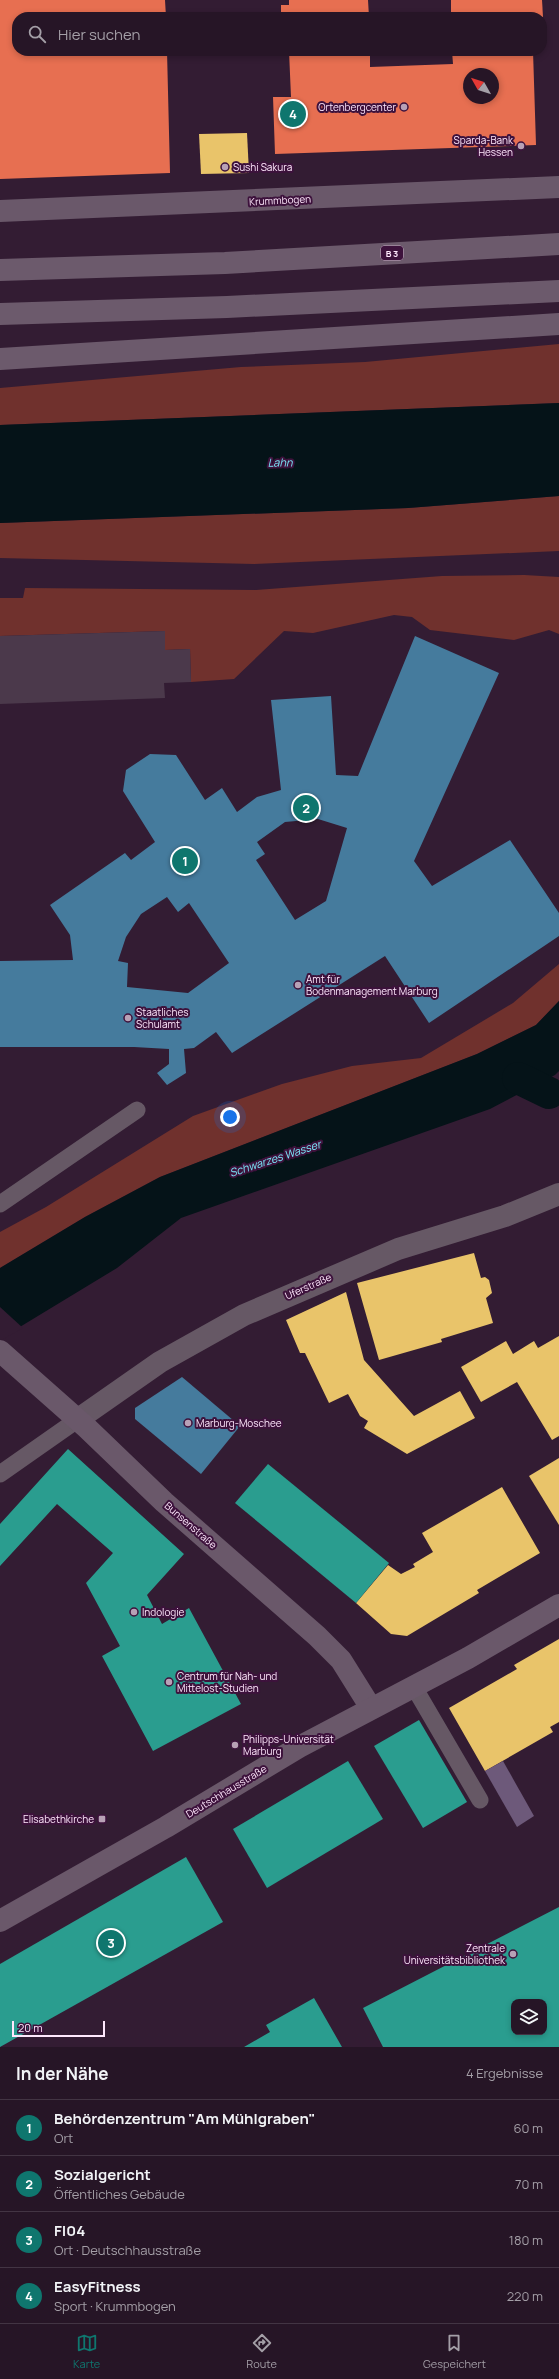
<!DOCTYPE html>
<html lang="de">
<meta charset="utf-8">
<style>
:root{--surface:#261526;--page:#322232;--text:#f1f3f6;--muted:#a49fa7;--line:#423443;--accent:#0f766e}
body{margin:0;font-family:Manrope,sans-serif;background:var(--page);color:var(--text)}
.controls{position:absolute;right:12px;bottom:12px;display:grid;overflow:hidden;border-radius:8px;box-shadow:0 2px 6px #0003}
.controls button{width:36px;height:36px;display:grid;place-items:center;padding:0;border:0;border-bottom:1px solid var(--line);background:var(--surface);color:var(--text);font:20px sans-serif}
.compass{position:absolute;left:463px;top:68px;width:36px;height:36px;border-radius:50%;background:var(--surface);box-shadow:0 2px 6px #0003;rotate:309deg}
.scale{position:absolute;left:12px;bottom:10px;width:93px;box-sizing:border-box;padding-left:4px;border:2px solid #ffe8fd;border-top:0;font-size:11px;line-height:14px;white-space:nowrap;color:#ffe8fd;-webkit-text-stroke:3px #3d123c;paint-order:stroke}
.you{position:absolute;left:230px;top:1117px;width:14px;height:14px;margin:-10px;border:3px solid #fff;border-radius:50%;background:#1a73e8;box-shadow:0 0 0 6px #1a73e833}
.badge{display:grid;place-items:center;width:26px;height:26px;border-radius:50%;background:var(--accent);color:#fff;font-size:13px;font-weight:700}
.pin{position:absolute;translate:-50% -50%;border:2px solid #fff;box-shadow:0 1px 4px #0006}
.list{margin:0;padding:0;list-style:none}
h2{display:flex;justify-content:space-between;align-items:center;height:52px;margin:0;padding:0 16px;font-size:17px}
h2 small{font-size:13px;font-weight:400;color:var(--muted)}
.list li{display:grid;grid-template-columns:26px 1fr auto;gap:12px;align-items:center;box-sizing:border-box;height:56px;padding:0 16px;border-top:1px solid var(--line)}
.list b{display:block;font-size:15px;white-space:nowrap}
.list p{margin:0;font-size:13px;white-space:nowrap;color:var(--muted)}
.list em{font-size:13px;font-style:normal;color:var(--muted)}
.icon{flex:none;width:22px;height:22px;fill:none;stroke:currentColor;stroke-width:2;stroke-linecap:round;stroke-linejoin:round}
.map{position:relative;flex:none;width:559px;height:2047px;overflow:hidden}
.search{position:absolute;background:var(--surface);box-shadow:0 2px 6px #0003;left:12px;right:12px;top:12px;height:44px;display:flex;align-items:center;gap:10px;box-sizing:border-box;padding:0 14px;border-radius:16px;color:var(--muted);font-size:15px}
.sheet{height:276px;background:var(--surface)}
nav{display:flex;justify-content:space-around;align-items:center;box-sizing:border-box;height:56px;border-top:1px solid var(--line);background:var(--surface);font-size:11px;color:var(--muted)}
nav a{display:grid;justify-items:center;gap:2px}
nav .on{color:var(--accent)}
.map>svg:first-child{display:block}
</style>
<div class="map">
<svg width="559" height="2047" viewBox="0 0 559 2047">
<rect width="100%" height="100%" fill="#331c33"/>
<g fill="#70312d">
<path d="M559,344V403L0,425V388L241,367L365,362Z"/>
<path d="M559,496V551L254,564L0,558V523L408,508Z"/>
<path d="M524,575L559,577V634L549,630L514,640L430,630L412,617L394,615L313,633L284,631L234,679L191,682L190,649L165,650V631L0,636V598H23L25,588L256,590L442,576Z"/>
<path d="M559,964V1001L536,1025L477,1054L160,1177L85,1217L0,1268V1232L46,1207L193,1116L282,1084L352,1066L421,1058L513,1003Z"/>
</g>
<g fill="#051318">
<path d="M559,403V496L408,508L0,523V425Z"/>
<path d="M559,1001V1071L555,1075L490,1109L181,1218L117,1268L0,1339V1268L85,1217L160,1177L477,1054L536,1025Z"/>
</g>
<path fill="#331c33" d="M0,1307L23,1328L0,1341Z"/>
<g fill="#e9c46a">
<path d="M247,133L249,173L201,174L199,134Z"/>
<path d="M474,1253L481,1278L485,1277L489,1280L492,1293L486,1298L493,1323L441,1339L442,1342L379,1360L357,1283Z"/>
<path d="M346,1292L364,1360L414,1416L460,1391L475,1418L407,1454L364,1428L368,1421L360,1416L348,1394L329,1403L305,1353H300L286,1320Z"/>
<path d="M559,1336V1436L552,1440L517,1382L481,1402L461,1367L506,1341L513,1354L534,1341L538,1348Z"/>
<path d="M559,1458V1525L529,1476Z"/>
<path d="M502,1487L540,1553L477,1590L479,1593L407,1636L391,1634L356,1603L388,1565L401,1574L415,1567L413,1564L433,1552L422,1533Z"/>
<path d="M559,1639V1722L550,1727L553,1732L485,1771L449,1708L517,1669L514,1665Z"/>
</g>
<g fill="#e76f51" fill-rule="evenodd">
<path d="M0,0H165L166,17H17V51H167L170,173L0,179Z"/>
<path d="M289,0H368L369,17H281V5H289Z"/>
<path d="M451,0H542L543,17H451Z"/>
<path d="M289,51H370V67L453,64L452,51H533L536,145L275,154L273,97H291ZM469,74H493V98H469Z"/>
</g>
<path fill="#6d597a" d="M503,1761L534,1816L517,1827L485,1771Z"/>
<g fill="#2a9d8f" fill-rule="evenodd">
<path d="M68,1449L184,1554L147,1595L162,1624L189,1608L241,1704L153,1751L102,1656L120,1646L86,1583L113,1553L57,1504L0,1566V1524Z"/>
<path d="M268,1464L389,1563L356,1603L235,1503Z"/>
<path d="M419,1720L467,1802L423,1828L374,1746Z"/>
<path d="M348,1761L383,1819L267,1888L233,1829Z"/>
<path d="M186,1857L223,1922L0,2047V1964Z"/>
<path d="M559,1907V2047H383L363,2008ZM514,2002H544V2032H514Z"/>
<path d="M314,1998L342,2047H244L270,2032L266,2025Z"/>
</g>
<g fill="#457b9d" fill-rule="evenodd">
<path d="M415,636L499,673L414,861L432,886L510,840L559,913V936L429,1023L385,956L232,1053L216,1032L194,1048L184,1049L186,1073L167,1085L157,1073L169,1064V1049L134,1047H0V961L73,960L70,935L50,905L125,853L131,860L155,842L123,791L126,770L150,754L176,755L205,800L222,788L237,812L257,797L281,790L271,700L331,696L336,775L358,776ZM318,819L347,828L326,901L295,920L256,860L265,854L257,842L285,822ZM167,897L178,912L189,903L229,963L188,993L127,987L128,963L118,961L126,937L141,914Z"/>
<path d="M182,1377L240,1426L201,1474L135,1419V1408Z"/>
</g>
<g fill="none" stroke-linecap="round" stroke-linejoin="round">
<path stroke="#051318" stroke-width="32" d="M518,1078L549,1093"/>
</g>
<path fill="#4b394b" d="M165,631V650L190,649L191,682L164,683L165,698L0,704V636Z"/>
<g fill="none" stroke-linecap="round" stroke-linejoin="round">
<g stroke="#665865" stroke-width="17">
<path d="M0,1204L137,1110"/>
<path d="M0,1474L77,1420"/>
<path d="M414,1687L480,1800"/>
</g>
<path stroke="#665865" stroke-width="22" d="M77,1420L160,1362L244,1315L398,1249L505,1216L559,1194"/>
<g stroke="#6a586a" stroke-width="22">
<path d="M0,211L559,187"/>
<path d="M0,1351L87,1428L164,1502L317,1636L341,1660L371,1708"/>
<path d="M0,1921L166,1827L299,1747L468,1658L559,1605"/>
</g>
<g stroke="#6c5a6c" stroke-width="22">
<path d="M0,270L225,263L559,244"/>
<path d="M0,314L227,307L559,291"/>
<path d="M0,359L559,324"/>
</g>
</g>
<g fill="#b8a1b6" stroke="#3d123c" stroke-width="1.5">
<circle cx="404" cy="107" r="4"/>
<circle cx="521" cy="146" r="4"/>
<circle cx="225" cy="167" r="4"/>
<circle cx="298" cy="985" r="4"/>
<circle cx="128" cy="1018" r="4"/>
<circle cx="188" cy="1423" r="4"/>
<circle cx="134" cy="1612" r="4"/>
<circle cx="169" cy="1682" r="4"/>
<circle cx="235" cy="1745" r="4"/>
<rect x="98" y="1815" width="8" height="8" rx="2"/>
<circle cx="513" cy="1954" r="4"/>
</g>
<g text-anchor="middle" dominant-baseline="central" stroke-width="4" stroke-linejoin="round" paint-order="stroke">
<rect fill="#3d123c" stroke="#c5a8c3" stroke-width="1" x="381" y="246" width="22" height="14" rx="3"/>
<g font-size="9" font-weight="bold" fill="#ffe8fd">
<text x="392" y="253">B 3</text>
</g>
<g font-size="10" fill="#ffe8fd" stroke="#3d123c" text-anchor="start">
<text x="396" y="107" text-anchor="end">Ortenbergcenter</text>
<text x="513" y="140" text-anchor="end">Sparda-Bank<tspan x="513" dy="12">Hessen</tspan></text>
<text x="233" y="167">Sushi Sakura</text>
<text x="306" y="979">Amt für<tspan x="306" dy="12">Bodenmanagement Marburg</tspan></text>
<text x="136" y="1012">Staatliches<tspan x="136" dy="12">Schulamt</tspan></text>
<text x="196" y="1423">Marburg-Moschee</text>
<text x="142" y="1612">Indologie</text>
<text x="177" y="1676">Centrum für Nah- und<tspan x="177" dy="12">Mittelost-Studien</tspan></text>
<text x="243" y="1739">Philipps-Universität<tspan x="243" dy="12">Marburg</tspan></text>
<text x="94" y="1819" text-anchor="end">Elisabethkirche</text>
<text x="505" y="1948" text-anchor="end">Zentrale<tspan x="505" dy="12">Universitätsbibliothek</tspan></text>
</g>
<g font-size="10" fill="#ffe8fd" stroke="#3d123c">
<text transform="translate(280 200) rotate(-3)">Krummbogen</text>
<text transform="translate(308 1286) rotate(-24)">Uferstraße</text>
<text transform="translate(191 1525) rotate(41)">Bunsenstraße</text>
<text transform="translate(226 1791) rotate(-31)">Deutschhausstraße</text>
</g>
<g font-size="11" font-style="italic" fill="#7be9fa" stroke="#3d123c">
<text transform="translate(280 462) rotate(-1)">Lahn</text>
<text transform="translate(275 1158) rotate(-18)">Schwarzes Wasser</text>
</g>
</g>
</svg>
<div class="controls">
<button><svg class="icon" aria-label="layers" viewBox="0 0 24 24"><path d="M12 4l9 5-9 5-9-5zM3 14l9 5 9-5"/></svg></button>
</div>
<svg class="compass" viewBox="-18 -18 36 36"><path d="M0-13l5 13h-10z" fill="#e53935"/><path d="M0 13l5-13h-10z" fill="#a49fa7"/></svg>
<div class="scale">20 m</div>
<div class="you"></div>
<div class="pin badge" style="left:185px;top:861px">1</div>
<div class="pin badge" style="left:306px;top:808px">2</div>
<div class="pin badge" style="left:111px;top:1943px">3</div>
<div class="pin badge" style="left:293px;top:114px">4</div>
<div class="search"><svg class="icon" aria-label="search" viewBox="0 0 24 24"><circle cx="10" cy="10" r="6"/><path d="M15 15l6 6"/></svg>Hier suchen</div>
</div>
<section class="sheet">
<h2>In der Nähe<small>4 Ergebnisse</small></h2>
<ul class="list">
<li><span class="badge">1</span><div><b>Behördenzentrum &quot;Am Mühlgraben&quot;</b><p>Ort</p></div><em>60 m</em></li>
<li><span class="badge">2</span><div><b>Sozialgericht</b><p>Öffentliches Gebäude</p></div><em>70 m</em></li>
<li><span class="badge">3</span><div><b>F|04</b><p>Ort · Deutschhausstraße</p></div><em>180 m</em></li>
<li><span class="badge">4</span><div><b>EasyFitness</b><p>Sport · Krummbogen</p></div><em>220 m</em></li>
</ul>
</section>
<nav>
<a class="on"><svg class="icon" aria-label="map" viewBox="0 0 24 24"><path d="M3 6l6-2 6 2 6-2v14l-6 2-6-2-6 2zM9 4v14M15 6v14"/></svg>Karte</a>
<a><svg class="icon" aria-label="directions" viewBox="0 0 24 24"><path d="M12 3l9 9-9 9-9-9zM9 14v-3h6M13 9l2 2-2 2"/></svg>Route</a>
<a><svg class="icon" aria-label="saved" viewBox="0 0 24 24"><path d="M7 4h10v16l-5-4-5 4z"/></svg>Gespeichert</a>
</nav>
